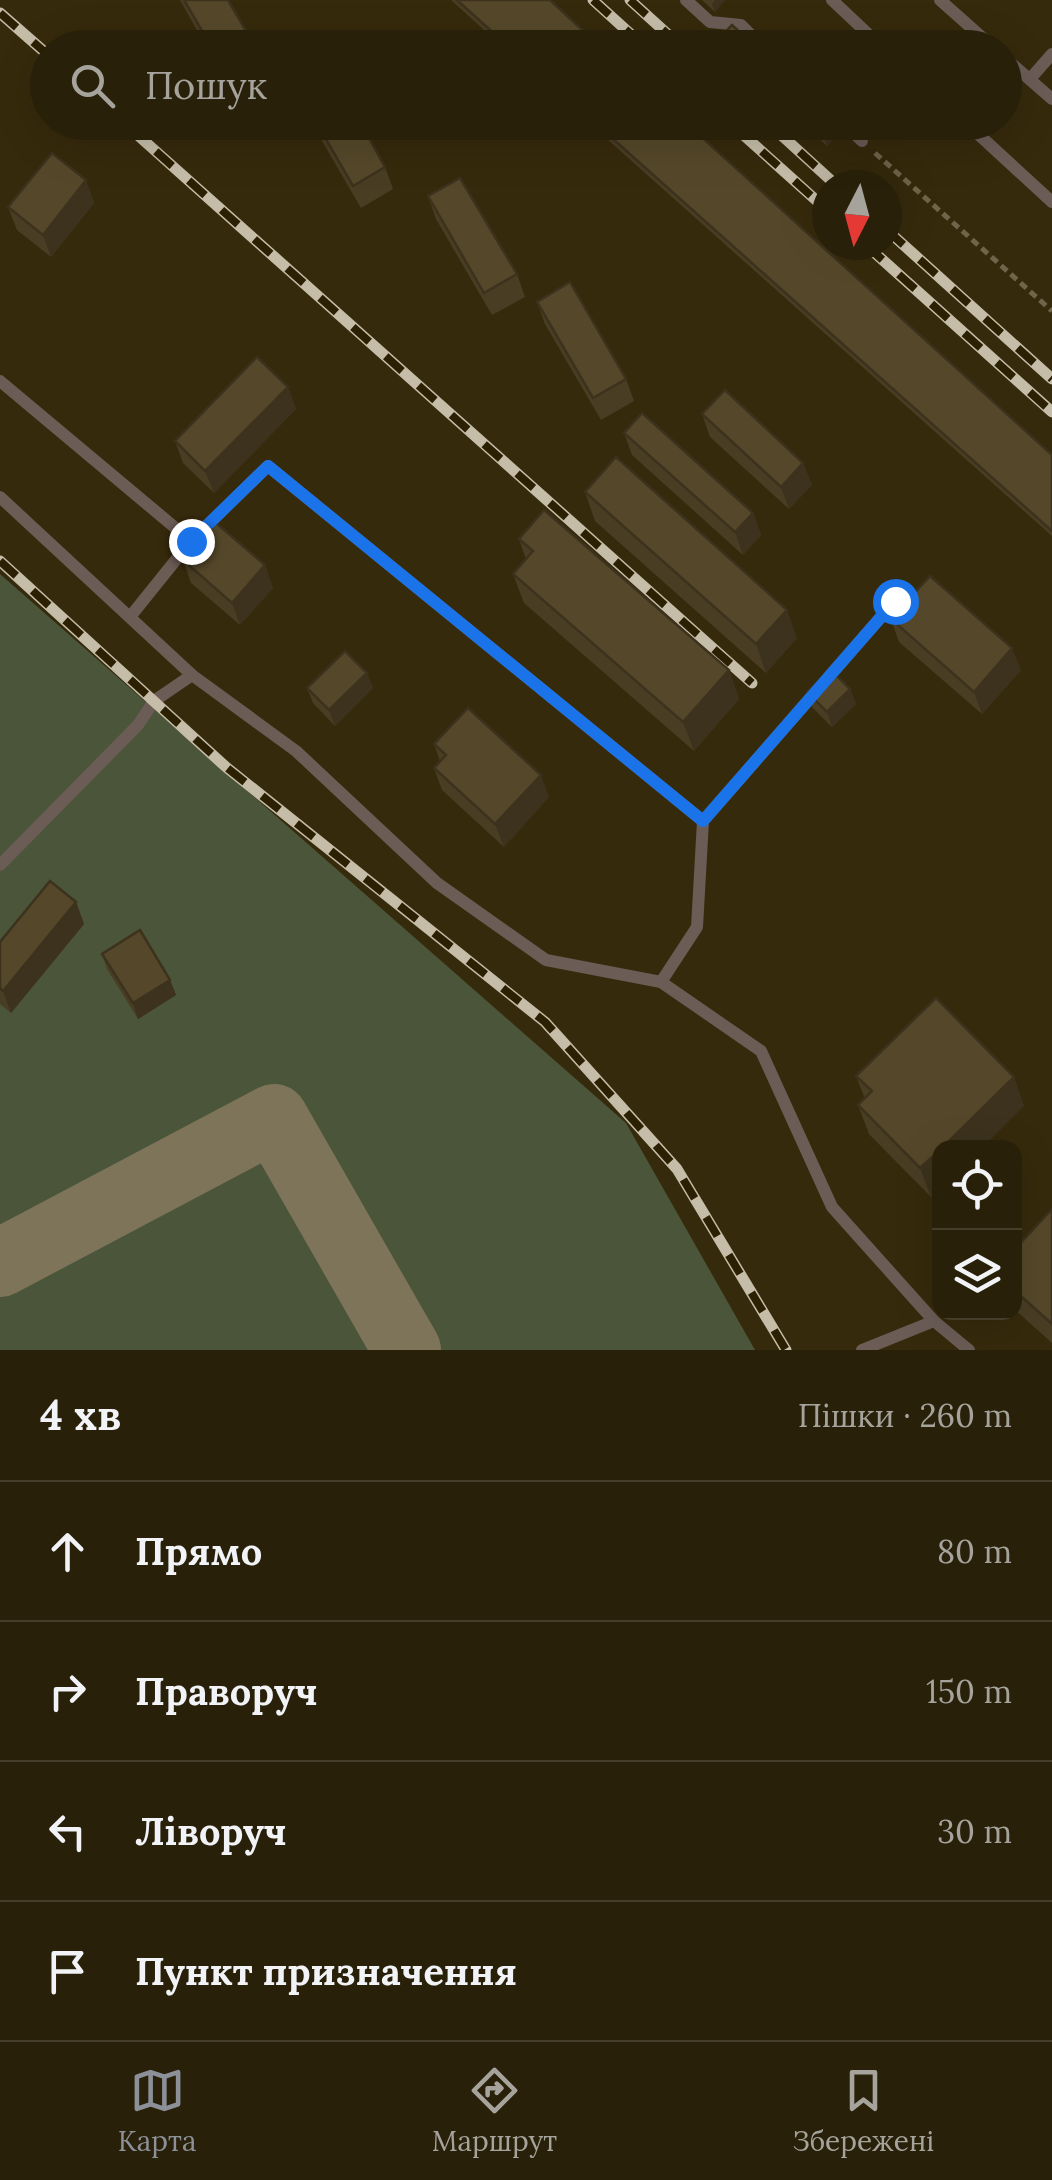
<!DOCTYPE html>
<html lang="uk">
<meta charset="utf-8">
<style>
:root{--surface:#282009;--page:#342d17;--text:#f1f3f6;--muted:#a5a39c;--line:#443e2a;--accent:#8c9099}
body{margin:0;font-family:Lora,serif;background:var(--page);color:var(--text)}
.controls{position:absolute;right:30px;bottom:30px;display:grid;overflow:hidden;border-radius:20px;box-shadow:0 10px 40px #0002}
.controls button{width:90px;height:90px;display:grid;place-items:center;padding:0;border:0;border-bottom:2px solid var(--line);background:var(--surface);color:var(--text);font:50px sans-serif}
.compass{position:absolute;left:812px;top:170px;width:90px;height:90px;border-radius:50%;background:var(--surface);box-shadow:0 10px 40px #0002;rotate:186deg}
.stop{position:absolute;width:30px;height:30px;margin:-22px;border:8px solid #1a73e8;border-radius:50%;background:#fff}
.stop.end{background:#1a73e8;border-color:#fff;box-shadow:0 2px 10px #0008}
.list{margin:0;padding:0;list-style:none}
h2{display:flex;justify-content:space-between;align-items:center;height:130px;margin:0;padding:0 40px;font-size:42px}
h2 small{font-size:32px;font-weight:400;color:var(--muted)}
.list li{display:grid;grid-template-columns:65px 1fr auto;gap:30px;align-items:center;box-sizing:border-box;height:140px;padding:0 40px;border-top:2px solid var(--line)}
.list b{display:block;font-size:38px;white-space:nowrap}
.list em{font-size:32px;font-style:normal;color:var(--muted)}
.icon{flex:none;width:55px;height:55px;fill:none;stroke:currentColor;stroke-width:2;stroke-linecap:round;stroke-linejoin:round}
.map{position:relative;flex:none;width:1052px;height:1350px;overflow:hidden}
.search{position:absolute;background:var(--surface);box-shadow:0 10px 40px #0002;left:30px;right:30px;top:30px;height:110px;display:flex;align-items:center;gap:25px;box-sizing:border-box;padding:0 35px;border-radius:55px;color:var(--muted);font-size:38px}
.sheet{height:690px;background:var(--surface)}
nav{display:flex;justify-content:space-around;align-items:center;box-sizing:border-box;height:140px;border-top:2px solid var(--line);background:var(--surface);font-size:28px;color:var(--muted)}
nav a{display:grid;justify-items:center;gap:5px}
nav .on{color:var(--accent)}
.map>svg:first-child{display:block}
</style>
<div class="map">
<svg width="1052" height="1350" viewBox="0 0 1052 1350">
<rect width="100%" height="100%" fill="#362a0c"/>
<path fill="#4b553a" d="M0,574L626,1123L755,1350H0Z"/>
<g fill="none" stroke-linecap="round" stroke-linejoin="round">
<path stroke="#7e745a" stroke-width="68" d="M0,1263L274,1118L407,1350"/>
<path stroke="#70654b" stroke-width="5" stroke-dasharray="8 5" stroke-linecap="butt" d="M875,153L1052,311"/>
<g stroke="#6b5c56" stroke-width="12">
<path d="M686,0L710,22L741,25L764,48"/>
<path d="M832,0L883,48"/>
<path d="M940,0L994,48"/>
<path d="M1004,57L1052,99"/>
<path d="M1030,79L1052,54"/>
<path d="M842,122L862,141"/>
<path d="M965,122L1052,202"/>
<path d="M0,381L191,541L268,466L703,821L697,927L661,982"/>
<path d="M0,497L192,675L296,751L437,883L546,960L661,982L761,1051L832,1207L934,1321L969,1350"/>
<path d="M130,617L191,541"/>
<path d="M703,821L895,601"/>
<path d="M0,865L138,725L154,701L192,675"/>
<path d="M862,1350L934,1321"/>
</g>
<defs>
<g id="rail">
<path d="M593,0L646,48"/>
<path d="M630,0L683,48"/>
<path d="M0,13L48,55"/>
<path d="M123,122L752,683"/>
<path d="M729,122L827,210"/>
<path d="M767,122L836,185"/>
<path d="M887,230L1052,379"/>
<path d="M866,245L1052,412"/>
<path d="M0,561L226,767L545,1022L677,1169L786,1350"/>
</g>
</defs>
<use href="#rail" stroke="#c6bda9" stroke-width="11"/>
<use href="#rail" stroke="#2c2002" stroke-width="8" stroke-dasharray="22" stroke-linecap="butt"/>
</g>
<g fill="#493e24">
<path d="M180,0H228L256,48H207Z"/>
<path d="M451,0H550L602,48H504Z"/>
<path d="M702,0H725L715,12Z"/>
<path d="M311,122H360L385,167L393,189L361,208Z"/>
<path d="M588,122H685L1052,455V536Z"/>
<path d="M802,122H838L841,130L827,146Z"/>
<path d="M86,180L94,203L51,257L17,230L8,207Z"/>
<path d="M428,196L517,274L525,297L492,315L436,219Z"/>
<path d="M537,302L626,379L634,401L601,420L545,324Z"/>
<path d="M288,387L296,409L214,493L183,463L175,441Z"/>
<path d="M702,414L803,463L812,485L789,509L710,437Z"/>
<path d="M624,433L753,513L761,535L743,555L632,455Z"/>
<path d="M585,492L797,638L766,673L595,521Z"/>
<path d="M519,539L729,670L739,699L694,751L524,603L513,574L526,559Z"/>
<path d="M183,560L265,565L273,588L240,625L191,583Z"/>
<path d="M891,619L1021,670L982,714L899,642Z"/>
<path d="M367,673L373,688L335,726L313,703L307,688Z"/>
<path d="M850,689L856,704L832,727L812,707L807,692Z"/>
<path d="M434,744L549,797L504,847L442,790L434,768L440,761Z"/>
<path d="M76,902L84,924L11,1013L0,1004V942Z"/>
<path d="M102,954L170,980L176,995L138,1019L107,969Z"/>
<path d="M856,1076L1014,1077L1024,1106L940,1148V1189L931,1197L869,1134L858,1105L865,1099Z"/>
<path d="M1052,1209V1343L1014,1309V1250Z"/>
</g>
<g fill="#3c321d">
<path d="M715,0H725L715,12L712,4Z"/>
<path d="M838,123L841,130L827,146L824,138Z"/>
<path d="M86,180L94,203L51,257L43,235Z"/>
<path d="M288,387L296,409L214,493L205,471Z"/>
<path d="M803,463L812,485L789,509L781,487Z"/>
<path d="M753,513L761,535L743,555L735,532Z"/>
<path d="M265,565L273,588L240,625L232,603Z"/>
<path d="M787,610L797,638L766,673L756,644Z"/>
<path d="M1012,648L1021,670L982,714L974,692Z"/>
<path d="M729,670L739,699L694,751L683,722Z"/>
<path d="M367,673L373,688L335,726L329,710Z"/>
<path d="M850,689L856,704L832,727L827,712Z"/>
<path d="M541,775L549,797L504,847L495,824Z"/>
<path d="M76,902L84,924L11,1013L3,991Z"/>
<path d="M170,980L176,995L138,1019L133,1003Z"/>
<path d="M1014,1077L1024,1106L982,1148H942Z"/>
<path d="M940,1150V1189L931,1197L920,1168Z"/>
</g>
<g fill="#55482a" stroke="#3c321d" stroke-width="2.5">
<path d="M184,0H228L256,48H212Z"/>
<path d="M457,0H550L602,48H510Z"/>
<path d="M732,25L757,48H726L718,40Z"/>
<path d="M316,122H360L385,167L353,186Z"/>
<path d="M594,122H685L1052,455V531Z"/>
<path d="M807,122H838V123L824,138Z"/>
<path d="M52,153L86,180L43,235L8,207Z"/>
<path d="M460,178L517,274L484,293L428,196Z"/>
<path d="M570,282L626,379L593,398L537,302Z"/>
<path d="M257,357L288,387L205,471L175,441Z"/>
<path d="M725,390L803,463L781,487L702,414Z"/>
<path d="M642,413L753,513L735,532L624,433Z"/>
<path d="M616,457L787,610L756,644L585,492Z"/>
<path d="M544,510L729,670L683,722L513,574L533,551L519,539Z"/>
<path d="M216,523L265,565L232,603L183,560Z"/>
<path d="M930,576L1012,648L974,692L891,619Z"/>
<path d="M345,651L367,673L329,710L307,688Z"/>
<path d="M830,669L850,689L827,712L807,692Z"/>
<path d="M468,708L541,775L495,824L434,768L446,755L434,744Z"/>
<path d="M50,881L76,902L3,991L0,988V942Z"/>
<path d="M140,930L170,980L133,1003L102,954Z"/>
<path d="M936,998L1014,1077L942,1148H940V1150L920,1168L858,1105L872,1091L856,1076Z"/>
<path d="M1052,1209V1324L1014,1290V1250Z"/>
</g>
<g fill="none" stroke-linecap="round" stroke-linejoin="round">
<path stroke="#1a73e8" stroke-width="12" d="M191,541L268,466L703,821L895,601"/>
</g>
</svg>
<div class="controls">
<button><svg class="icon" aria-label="locate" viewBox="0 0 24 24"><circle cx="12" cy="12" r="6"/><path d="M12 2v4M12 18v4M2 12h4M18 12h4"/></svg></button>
<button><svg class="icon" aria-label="layers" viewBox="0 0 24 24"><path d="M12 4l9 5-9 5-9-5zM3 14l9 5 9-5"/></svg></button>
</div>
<svg class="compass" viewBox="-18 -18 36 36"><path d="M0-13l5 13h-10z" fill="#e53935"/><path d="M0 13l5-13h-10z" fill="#a5a39c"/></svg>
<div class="stop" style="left:895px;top:601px"></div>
<div class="stop end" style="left:191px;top:541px"></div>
<div class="search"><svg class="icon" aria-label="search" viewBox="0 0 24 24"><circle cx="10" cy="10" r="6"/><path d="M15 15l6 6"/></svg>Пошук</div>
</div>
<section class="sheet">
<h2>4 хв<small>Пішки · 260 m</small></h2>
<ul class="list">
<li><svg class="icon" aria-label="ahead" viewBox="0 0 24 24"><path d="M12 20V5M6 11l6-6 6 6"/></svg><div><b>Прямо</b></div><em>80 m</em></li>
<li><svg class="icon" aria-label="right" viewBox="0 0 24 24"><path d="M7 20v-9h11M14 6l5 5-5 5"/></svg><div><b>Праворуч</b></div><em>150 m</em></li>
<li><svg class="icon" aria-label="left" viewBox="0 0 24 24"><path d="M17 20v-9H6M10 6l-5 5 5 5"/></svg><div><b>Ліворуч</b></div><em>30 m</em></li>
<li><svg class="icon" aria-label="arrive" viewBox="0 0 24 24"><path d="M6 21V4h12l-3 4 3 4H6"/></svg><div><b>Пункт призначення</b></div></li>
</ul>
</section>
<nav>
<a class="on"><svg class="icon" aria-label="map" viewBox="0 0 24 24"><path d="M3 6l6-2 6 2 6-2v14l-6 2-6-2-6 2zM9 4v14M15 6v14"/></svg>Карта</a>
<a><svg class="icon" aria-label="directions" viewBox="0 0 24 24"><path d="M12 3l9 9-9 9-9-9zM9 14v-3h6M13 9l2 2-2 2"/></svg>Маршрут</a>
<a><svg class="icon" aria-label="saved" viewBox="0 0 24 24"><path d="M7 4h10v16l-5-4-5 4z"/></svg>Збережені</a>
</nav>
